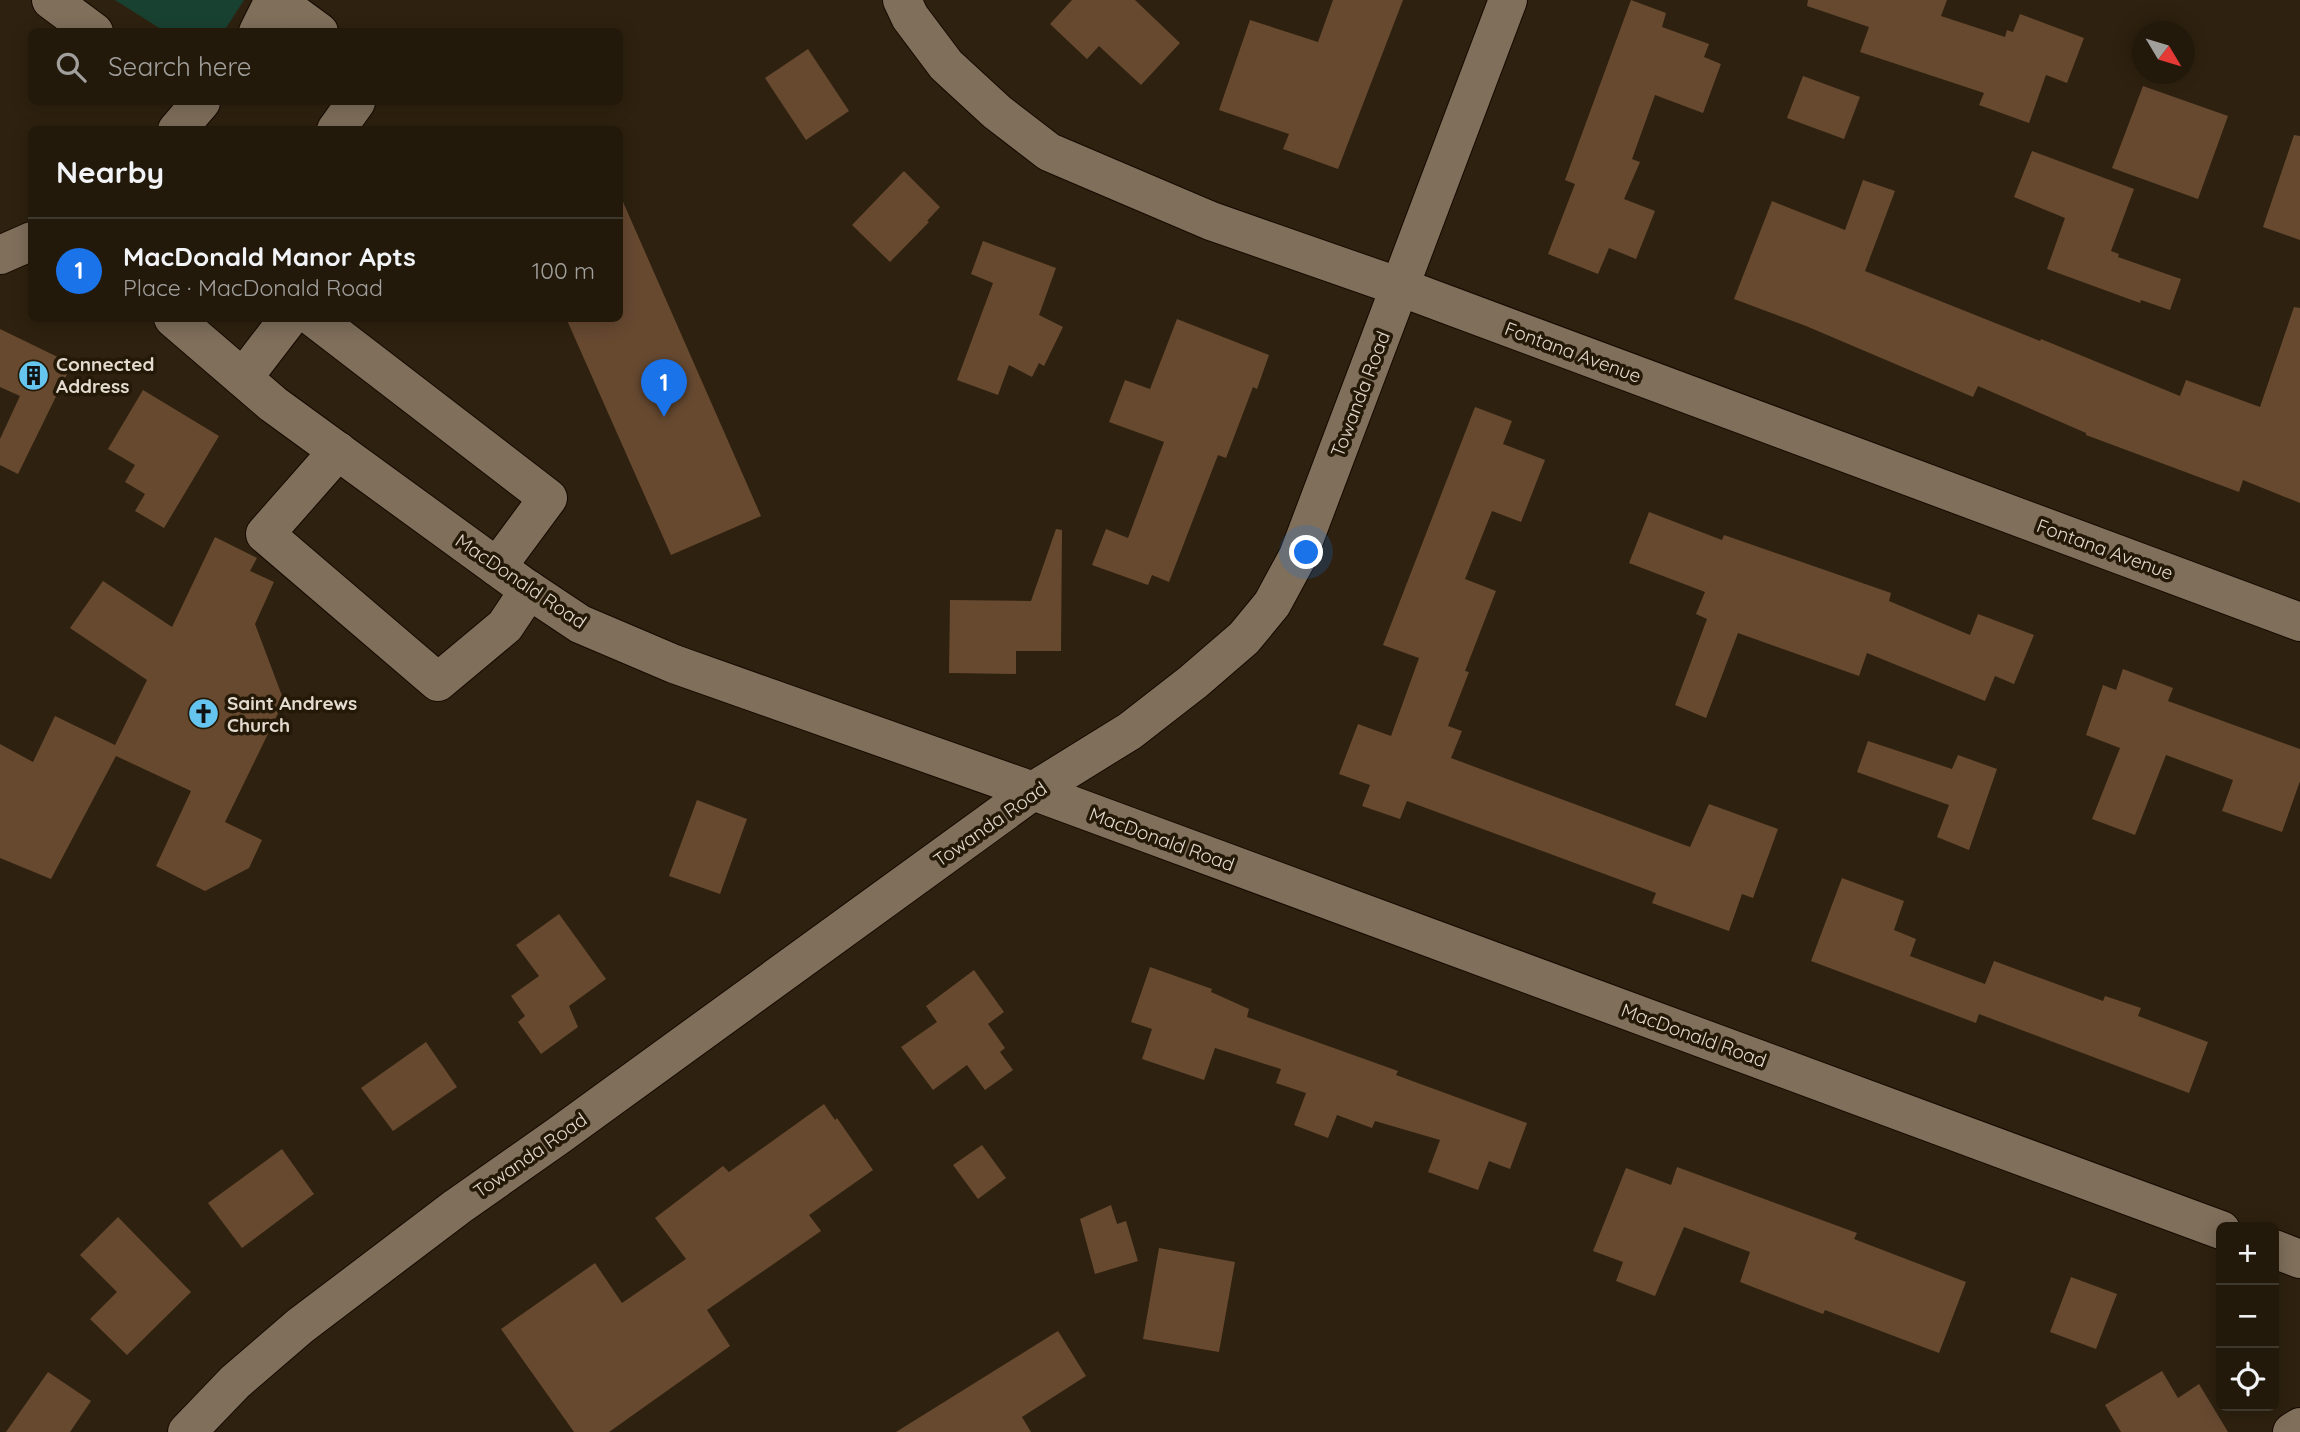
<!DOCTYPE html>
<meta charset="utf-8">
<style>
:root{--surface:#22190b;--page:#2e2619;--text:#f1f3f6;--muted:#a2a09d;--line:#3f382c;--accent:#1a73e8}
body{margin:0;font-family:Quicksand,sans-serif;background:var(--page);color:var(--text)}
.controls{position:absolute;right:21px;bottom:21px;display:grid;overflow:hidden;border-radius:10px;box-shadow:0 4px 18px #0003}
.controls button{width:63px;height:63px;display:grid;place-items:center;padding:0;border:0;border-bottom:2px solid var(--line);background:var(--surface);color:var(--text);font:35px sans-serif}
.compass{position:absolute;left:2132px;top:21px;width:63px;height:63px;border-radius:50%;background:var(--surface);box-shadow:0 4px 18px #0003;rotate:128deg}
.you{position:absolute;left:1307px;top:553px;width:24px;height:24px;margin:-18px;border:5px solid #fff;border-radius:50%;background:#1a73e8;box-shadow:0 0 0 10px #1a73e833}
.badge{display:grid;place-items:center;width:46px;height:46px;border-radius:50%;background:var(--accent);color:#fff;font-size:23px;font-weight:700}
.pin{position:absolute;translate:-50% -58px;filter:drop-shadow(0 2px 4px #0008)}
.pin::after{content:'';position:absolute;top:37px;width:24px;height:21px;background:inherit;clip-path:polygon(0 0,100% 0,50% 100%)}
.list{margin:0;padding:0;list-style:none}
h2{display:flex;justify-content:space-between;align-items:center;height:91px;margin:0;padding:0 28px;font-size:30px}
h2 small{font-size:23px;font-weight:400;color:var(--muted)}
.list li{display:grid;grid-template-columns:46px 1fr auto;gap:21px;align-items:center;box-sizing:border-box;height:105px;padding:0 28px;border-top:2px solid var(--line)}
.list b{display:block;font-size:26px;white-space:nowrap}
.list p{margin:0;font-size:23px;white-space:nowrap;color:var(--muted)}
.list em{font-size:23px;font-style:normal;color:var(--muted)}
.icon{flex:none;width:38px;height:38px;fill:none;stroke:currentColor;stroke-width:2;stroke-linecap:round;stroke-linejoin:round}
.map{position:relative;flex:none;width:2300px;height:1432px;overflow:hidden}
.search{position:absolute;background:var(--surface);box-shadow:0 4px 18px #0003;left:28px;top:28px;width:595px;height:77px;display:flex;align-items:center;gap:18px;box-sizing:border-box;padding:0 24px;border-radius:10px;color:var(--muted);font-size:26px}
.panel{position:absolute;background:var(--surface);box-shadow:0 4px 18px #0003;left:28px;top:126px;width:595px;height:196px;border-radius:10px}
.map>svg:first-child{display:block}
</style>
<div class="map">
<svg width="2300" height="1432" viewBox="0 0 2300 1432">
<rect width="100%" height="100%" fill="#2e210f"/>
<path fill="#194131" d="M115,0H244L224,31H164Z"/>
<g fill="#674930">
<path d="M1072,0H1135L1180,43L1141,85L1099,46L1087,59L1050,24Z"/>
<path d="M1333,0H1403L1338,169L1283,149L1289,134L1219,110L1250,20L1318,42Z"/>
<path d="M1631,0L1666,13L1662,27L1709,44L1704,57L1721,64L1703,113L1655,95L1632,159L1640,162L1624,199L1655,211L1636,259L1609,248L1598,274L1548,254L1575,184L1565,180Z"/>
<path d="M1808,0H1947L1941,16L2005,37L2007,30L2013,32L2020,14L2084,38L2067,83L2046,75L2029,123L1979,105L1984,93L1860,52L1869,27L1807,6Z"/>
<path d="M808,49L849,111L806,140L765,78Z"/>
<path d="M1803,76L1860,97L1844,139L1787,118Z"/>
<path d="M2143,86L2228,116L2198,199L2112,168Z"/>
<path d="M2294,135L2300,136V240L2263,227Z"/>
<path d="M2032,151L2134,189L2111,251L2119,254L2118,257L2181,279L2170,310L2141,300L2140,303L2047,269L2065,218L2014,197Z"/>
<path d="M904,171L940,207L927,221L929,222L890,262L852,225Z"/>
<path d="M1863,180L1895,191L1865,271L2040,341L2041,339L2180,396L2186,380L2260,407L2294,307L2300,308V503L2243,480L2239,492L2086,435V433L1978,386L1973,397L1806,326L1734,299L1772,201L1845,230Z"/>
<path d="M620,195L761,516L671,555L566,318H620Z"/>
<path d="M983,241L1056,268L1039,315L1063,327L1044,366L1039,363L1032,377L1009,365L998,395L957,380L993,283L971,274Z"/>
<path d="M1177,319L1269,355L1257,389L1253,387L1226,458L1218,455L1169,582L1152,575L1148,585L1092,565L1106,529L1128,538L1164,442L1109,422L1125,380L1150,389Z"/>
<path d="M0,329L72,364L18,474L0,465V439L20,396L0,387Z"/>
<path d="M143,390L219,436L164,528L135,511L145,494L125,482L135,465L108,449Z"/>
<path d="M1475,407L1512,421L1503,444L1545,460L1521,522L1492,511L1465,579L1496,591L1465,671L1469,672L1448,726L1462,731L1451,758L1690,847L1709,804L1778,829L1753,898L1742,894L1729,931L1652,903L1656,893L1407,801L1400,819L1362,806L1370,785L1339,774L1358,724L1391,736L1419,658L1383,645Z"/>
<path d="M1649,512L1722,540L1724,535L1891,593L1889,601L1970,635L1978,614L2034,635L2014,684L1995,676L1985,701L1867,653L1859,676L1738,633L1706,718L1675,705L1707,619L1696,614L1705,592L1629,563Z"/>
<path d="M1056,529L1062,530L1061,651H1016V674L949,673L950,600L1031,601Z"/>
<path d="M215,537L257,558L250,571L274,582L255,624L284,701L225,822L262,840L249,868L205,891L156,866L191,791L116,756L51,879L0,858V744L33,762L55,716L115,745L147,680L70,628L103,581L172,627Z"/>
<path d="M2123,669L2173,688L2168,701L2300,749V781L2282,832L2222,811L2233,780L2166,755L2135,835L2092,819L2120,748L2086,735L2103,685L2116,690Z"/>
<path d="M1868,741L1952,769L1958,755L1997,769L1969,850L1937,837L1949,805L1857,772Z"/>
<path d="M697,800L747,819L720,894L669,876Z"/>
<path d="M1842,878L1904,901L1894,930L1916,939L1910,956L1985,984L1994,961L2103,1001L2105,996L2141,1008L2138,1016L2208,1042L2189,1093L1979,1014L1976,1023L1811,961Z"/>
<path d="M559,914L606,979L569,1006L578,1027L541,1054L518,1022L525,1016L511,996L539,976L516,945Z"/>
<path d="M1150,967L1212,989L1211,992L1249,1009L1247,1017L1398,1071L1396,1075L1527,1123L1510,1169L1489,1161L1478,1190L1428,1172L1440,1140L1375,1121L1372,1128L1337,1115L1328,1138L1294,1125L1306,1093L1276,1083L1281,1069L1215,1048L1204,1080L1142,1059L1152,1029L1131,1022Z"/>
<path d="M974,970L1004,1012L988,1024L1005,1048L1000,1052L1013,1070L985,1090L967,1065L933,1090L901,1047L937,1022L926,1006Z"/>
<path d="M426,1042L457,1087L393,1131L361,1088Z"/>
<path d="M824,1104L835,1120L837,1118L873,1170L809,1215L821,1231L707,1310L730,1346L609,1432H574L501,1329L595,1263L622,1303L686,1259L655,1218L723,1166L729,1172Z"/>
<path d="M982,1145L1006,1178L978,1199L953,1165Z"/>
<path d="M282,1149L314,1194L242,1248L208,1203Z"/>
<path d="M1677,1167L1857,1233L1854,1239L1966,1282L1939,1353L1825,1310L1823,1314L1740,1282L1750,1252L1684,1227L1655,1296L1616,1281L1623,1262L1593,1251L1626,1168L1671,1185Z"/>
<path d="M1111,1205L1117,1224L1126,1221L1138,1261L1095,1274L1080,1219Z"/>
<path d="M118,1217L191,1292L127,1355L90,1319L117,1292L80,1255Z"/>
<path d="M1159,1248L1235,1262L1219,1352L1143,1339Z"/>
<path d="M2071,1277L2117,1294L2096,1349L2050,1332Z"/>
<path d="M1058,1331L1086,1376L1022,1417L1031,1432H896Z"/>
<path d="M2162,1371L2178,1398L2199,1384L2228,1432H2121L2105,1405Z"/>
<path d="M48,1372L91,1401L70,1432H6Z"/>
</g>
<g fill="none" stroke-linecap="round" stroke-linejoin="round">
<defs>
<g id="minor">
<path d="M51,0L94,32"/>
<path d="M275,0L319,32"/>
<path d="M902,0L910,17L946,65L997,112L1049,152L1211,221L1400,287L2300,622"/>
<path d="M258,32L274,0"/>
<path d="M177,130L201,102"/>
<path d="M336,130L356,102"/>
<path d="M0,255L32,241"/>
<path d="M173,318L273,404L523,586L580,624L674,664L1033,791L2221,1230"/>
<path d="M314,318L548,498L497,567"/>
<path d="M243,378L289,318"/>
<path d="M338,451L265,534L438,682L505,626L529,590"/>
<path d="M2274,1249L2300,1259"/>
<path d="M187,1432L235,1382L300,1326L457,1207L558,1136L1033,791L1130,731L1193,682L1244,638L1272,604L1298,556L1508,0"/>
<path d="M2292,1432L2300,1427"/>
</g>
</defs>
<use href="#minor" stroke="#160a00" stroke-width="40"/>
<use href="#minor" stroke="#7f6f5b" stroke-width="38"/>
</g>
<defs>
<symbol id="building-disc" viewBox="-11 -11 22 22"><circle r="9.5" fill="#65c5ee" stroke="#241806"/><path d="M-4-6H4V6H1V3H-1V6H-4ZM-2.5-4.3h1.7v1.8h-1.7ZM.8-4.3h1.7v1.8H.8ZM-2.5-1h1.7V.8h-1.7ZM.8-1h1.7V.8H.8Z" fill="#111"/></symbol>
<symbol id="church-disc" viewBox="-11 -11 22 22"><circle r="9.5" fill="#65c5ee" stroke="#241806"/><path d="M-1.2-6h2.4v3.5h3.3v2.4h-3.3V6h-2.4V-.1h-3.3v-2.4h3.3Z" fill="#111"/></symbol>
</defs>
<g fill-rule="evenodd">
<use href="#building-disc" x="16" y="358" width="35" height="35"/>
<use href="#church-disc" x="186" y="696" width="35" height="35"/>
</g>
<g text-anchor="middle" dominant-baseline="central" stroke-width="7" stroke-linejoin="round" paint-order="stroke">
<g font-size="19" fill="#e4dbd0" stroke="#241806">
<text transform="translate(1573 352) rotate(20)">Fontana Avenue</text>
<text transform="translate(1360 394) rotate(-69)">Towanda Road</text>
<text transform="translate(2105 549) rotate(20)">Fontana Avenue</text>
<text transform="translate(521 581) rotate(34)">MacDonald Road</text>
<text transform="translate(990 824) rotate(-35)">Towanda Road</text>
<text transform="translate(1162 839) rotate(20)">MacDonald Road</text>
<text transform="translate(1694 1035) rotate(20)">MacDonald Road</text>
<text transform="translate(530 1155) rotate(-35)">Towanda Road</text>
</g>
<g font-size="19" font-weight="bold" fill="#e4dbd0" stroke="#241806" text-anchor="start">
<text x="56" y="364">Connected<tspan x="56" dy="22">Address</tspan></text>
<text x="227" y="703">Saint Andrews<tspan x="227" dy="22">Church</tspan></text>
</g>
</g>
</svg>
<div class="controls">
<button>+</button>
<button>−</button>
<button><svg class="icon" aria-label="locate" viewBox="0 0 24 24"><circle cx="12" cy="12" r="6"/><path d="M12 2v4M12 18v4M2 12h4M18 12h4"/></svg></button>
</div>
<svg class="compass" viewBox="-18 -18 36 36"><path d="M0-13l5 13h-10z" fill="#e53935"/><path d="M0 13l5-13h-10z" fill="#a2a09d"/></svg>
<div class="you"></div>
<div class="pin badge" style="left:664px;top:417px">1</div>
<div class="search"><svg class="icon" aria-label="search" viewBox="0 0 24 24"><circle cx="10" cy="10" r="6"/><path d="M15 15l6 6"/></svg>Search here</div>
<section class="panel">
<h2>Nearby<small></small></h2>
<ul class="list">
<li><span class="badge">1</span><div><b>MacDonald Manor Apts</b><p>Place · MacDonald Road</p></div><em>100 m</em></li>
</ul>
</section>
</div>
